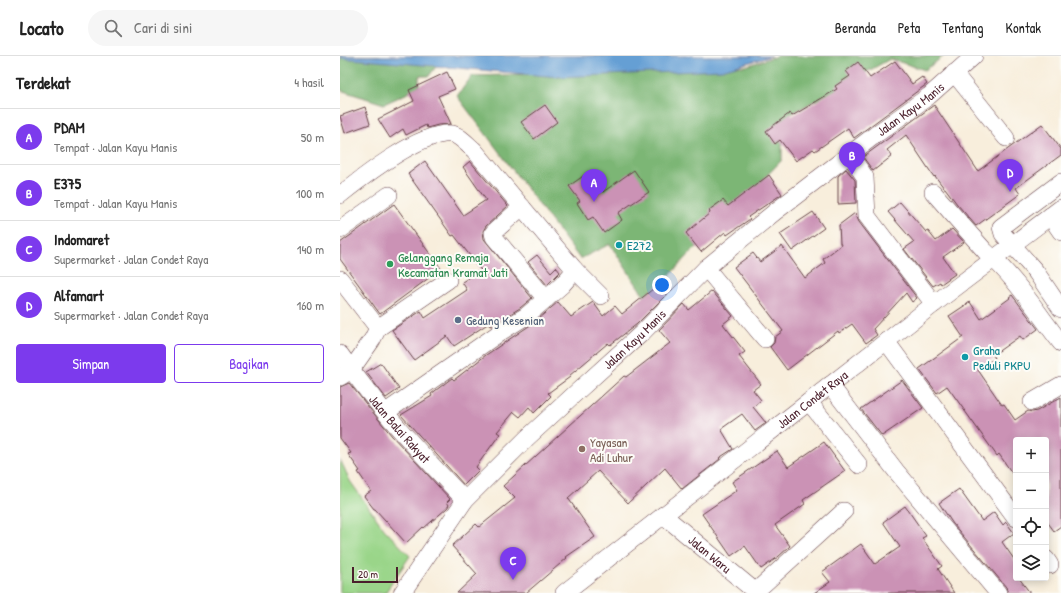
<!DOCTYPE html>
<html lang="id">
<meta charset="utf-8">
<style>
:root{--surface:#fff;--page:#f6f6f6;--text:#222;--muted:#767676;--line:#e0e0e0;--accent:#7c3aed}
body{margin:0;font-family:"Patrick Hand",sans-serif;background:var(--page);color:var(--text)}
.controls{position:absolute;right:12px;bottom:12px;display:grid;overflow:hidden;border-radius:4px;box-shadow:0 2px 10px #0003}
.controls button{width:36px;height:36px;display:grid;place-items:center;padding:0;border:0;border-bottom:1px solid var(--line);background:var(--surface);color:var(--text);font:20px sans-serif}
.scale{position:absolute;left:12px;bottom:10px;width:46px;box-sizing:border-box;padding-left:4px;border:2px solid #4a1f2b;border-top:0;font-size:11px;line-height:14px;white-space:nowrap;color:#4a1f2b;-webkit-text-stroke:3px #fdfcf7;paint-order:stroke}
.you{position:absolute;left:322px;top:229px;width:14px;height:14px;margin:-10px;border:3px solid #fff;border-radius:50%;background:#1a73e8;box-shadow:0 0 0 6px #1a73e833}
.badge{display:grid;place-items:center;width:26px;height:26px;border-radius:50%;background:var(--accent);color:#fff;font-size:13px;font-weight:700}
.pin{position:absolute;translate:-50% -33px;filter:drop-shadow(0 1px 2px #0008)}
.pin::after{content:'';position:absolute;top:21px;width:14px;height:12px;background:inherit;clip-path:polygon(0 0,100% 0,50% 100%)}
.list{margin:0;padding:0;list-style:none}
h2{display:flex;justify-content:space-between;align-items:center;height:52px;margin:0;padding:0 16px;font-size:17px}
h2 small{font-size:13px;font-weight:400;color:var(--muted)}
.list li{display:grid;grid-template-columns:26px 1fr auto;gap:12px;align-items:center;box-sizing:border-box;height:56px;padding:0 16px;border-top:1px solid var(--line)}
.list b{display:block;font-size:15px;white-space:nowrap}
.list p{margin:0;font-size:13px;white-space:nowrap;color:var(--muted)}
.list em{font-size:13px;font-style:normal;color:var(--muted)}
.actions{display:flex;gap:8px;padding:12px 16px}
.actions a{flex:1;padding:9px 0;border:1px solid var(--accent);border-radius:4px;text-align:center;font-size:14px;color:var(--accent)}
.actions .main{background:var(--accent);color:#fff}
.icon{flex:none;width:22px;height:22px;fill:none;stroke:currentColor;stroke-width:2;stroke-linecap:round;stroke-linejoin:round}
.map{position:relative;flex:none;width:721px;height:537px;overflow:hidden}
header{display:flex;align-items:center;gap:24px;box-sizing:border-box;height:56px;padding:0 20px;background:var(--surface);border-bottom:1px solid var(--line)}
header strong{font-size:19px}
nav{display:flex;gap:22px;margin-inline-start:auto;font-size:14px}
.search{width:280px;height:36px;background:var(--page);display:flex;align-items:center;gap:10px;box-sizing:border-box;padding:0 14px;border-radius:22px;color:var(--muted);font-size:15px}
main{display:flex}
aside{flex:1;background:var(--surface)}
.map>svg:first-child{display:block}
</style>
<header>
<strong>Locato</strong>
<div class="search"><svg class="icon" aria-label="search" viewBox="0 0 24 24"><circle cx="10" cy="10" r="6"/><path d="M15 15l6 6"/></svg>Cari di sini</div>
<nav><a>Beranda</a><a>Peta</a><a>Tentang</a><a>Kontak</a></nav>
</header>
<main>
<aside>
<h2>Terdekat<small>4 hasil</small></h2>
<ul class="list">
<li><span class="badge">A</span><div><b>PDAM</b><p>Tempat · Jalan Kayu Manis</p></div><em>50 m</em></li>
<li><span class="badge">B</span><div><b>E375</b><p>Tempat · Jalan Kayu Manis</p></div><em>100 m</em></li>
<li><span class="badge">C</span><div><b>Indomaret</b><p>Supermarket · Jalan Condet Raya</p></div><em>140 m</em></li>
<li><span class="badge">D</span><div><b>Alfamart</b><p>Supermarket · Jalan Condet Raya</p></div><em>160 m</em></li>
</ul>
<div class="actions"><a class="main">Simpan</a><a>Bagikan</a></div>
</aside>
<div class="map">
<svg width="721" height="537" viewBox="0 0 721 537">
<rect width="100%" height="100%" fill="#fdfcf7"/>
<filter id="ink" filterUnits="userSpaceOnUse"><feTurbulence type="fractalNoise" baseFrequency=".025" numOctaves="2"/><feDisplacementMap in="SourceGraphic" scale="8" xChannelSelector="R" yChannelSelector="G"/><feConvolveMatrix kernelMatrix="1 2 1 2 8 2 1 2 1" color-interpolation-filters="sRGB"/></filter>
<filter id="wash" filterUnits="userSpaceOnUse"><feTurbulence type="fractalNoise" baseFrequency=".012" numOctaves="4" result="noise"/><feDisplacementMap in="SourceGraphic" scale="16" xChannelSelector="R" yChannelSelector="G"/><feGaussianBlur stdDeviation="0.9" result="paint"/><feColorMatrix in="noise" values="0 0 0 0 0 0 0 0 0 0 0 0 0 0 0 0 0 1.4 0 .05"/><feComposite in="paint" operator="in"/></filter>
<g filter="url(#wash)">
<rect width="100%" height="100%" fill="#f8eedc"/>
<path fill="#9ad589" stroke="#727a5a" d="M0,403L10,425L44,473L70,500L45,537H0Z"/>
<g fill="#7bb675" stroke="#626a50">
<path d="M0,0H38L98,8L89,20H79V32L44,48L0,34Z"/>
<path d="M437,0H604L585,14L550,3L442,63V104L306,243L270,188L240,203L117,40L132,20L259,16L406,10Z"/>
</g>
<path fill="#659fd4" stroke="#585f80" d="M0,0H432L382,14L218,21L107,11L11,3L0,2Z"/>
<g id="blocks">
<g fill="#cb92b5">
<path d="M555,5L572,28L582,21L587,28L514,82L508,72L475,95L473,93L456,105L440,84L435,88L426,75L450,57L452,60L497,33L495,30L510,20L506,15L518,6L530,22Z"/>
<path d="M107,16L115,33L98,40L111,68L98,69L87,72L86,69L66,79L63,73L50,82L38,63L74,45L69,34Z"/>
<path d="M205,49L217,66L194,83L181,66Z"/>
<path d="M594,49L638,115L702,68L721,93V99L676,132L680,138L636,170L617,148L605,132H604L595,120L594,121L566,79L547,94L552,100L533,115L523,101Z"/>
<path d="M25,51L30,68L5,77L0,60Z"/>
<path d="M85,105L123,159L146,144L123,111L130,105L167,149L168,150L146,170L143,175L144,183L192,242L180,252L151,270L149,267L114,290L107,280L74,304L52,274L81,255L85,262L127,234L122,226L141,214L114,179L112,180L68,118Z"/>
<path d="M506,113L515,124L516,147L498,148V120Z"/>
<path d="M294,114L309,136L278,157L282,164L264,177L253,161L248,164L237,147L240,145L229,130L249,116L263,136Z"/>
<path d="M429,119L442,138L408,161L410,163L387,179L385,176L361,196L346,177L370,157L369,154L383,144L388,150Z"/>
<path d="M560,146L586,176L588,175L596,185L612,173L624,186L603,201L615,218L601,228L600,226L593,230L564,193L574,186L548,156Z"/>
<path d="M54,148L101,213L40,258L0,203V187Z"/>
<path d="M473,156L484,172L452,195L440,178Z"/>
<path d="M515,157L519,166L577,242L572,246L566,237L533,273L537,279L526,287L512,268L499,277L498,275L447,314L430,291L434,287L435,281L443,275L394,211L413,197L420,206L442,190L465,222L485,207L483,203L501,189L500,187L499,169Z"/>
<path d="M197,199L211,216L216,211L220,216L207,229L188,206Z"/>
<path d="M324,224L332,233L297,268L270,289L268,287L229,320L230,321L208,337L211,340L194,357L189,351L180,361L174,356L157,376L160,378L136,411L139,414L124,429L61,359L92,340L91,338L112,322L114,324L146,299L192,268L218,246L231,261L253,246L263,260L275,250L282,258Z"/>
<path d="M372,235L393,260L383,268L405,296L399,300L421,328L413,334L421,344L413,351L426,367L415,375L402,358L381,373L393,393L379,402L380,403L342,433L325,412L288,447L258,415L228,442L255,481L226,501L227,502L186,537H117L137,518L112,490L136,468L139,471L175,442L163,430L284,320L286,321L330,287L319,274L344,248L349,254Z"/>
<path d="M672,239L698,273L683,284L680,280L653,299L655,302L638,314L662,349L664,348L675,364L688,355L692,356L697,355L721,341V470L714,475L706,464V384H676V423L659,398L657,400L607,330L597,337L579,313L623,281L609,260L630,246L641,263L670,242L669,241Z"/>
<path d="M41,307L59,333L46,342L26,316Z"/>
<path d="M562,324L583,352L542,380L521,353Z"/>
<path d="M9,327L52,380L110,443L107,446L109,449L107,452L84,472L83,471L66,487L35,453H34L24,440L31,435L18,416L20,415L8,398L11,397L0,382V331Z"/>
<path d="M484,386L505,415L463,444L465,448L435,469L450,490L438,501L421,513L405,490L391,500L362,458L397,434L392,426L437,395L448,411Z"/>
<path d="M619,433L642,465L654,456L663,469L666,466L674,477L662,486L676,506V522H679L690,537H668L666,531L613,468L599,447Z"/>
<path d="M565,450L586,480L582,482L602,510L598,513L614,537H474L490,526L482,516L521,488L535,508L560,491L543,466Z"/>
</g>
</g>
</g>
<g filter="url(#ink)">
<use href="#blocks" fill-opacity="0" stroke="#643e46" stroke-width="1"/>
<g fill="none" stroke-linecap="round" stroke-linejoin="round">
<defs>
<g id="minor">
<path d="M614,17L666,82"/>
<path d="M510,99L525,121L527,160L594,248"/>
<path d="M721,126L661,171L663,178L696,216L721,253"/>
<path d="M593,136L645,195C675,221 697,256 721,287"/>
<path d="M0,139C24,120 81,75 112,78C119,79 128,89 134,94L235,214L261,240"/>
<path d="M710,160L721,176"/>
<path d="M0,174L49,139"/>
<path d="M366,212L425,283"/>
<path d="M0,223L38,272L32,284L11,314L0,321"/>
<path d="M206,243L222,229L235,214"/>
<path d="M38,272L108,224"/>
<path d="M546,285L676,462"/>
<path id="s1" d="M0,298C37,351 81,398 125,444"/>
<path d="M490,329L556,415L658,537"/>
<path d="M469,346L519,409"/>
<path d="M692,346L721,329"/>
<path d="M46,356L162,275L186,260L206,243L154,181L153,177L156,174L182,151"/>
<path id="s2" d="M323,459L417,537"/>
<path d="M706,503L710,509"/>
<path d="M415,536L504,455"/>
<path id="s3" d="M62,537L125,444L187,382L239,334L303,276L366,212L436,155L535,79L589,40L634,0"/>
<path id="s4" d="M224,537L594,248L721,152"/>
</g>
</defs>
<use href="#minor" stroke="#643e46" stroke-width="18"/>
<use href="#minor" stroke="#fff" stroke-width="17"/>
</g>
</g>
<g fill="#0f9aa8" stroke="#fdfcf7" stroke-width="1.5">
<circle cx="279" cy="189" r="4"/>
<circle cx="625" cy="301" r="4"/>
</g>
<circle fill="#2e9e5b" stroke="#fdfcf7" stroke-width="1.5" cx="50" cy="208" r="4"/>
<circle fill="#5c6f8a" stroke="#fdfcf7" stroke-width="1.5" cx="118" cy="264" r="4"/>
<circle fill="#8d6e63" stroke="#fdfcf7" stroke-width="1.5" cx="242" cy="393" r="4"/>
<g text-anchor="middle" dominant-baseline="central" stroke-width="4" stroke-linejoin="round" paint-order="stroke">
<g font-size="13" fill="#4a1f2b" stroke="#fdfcf7">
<text stroke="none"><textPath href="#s3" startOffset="706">Jalan Kayu Manis</textPath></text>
<text stroke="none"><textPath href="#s3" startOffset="346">Jalan Kayu Manis</textPath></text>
<text stroke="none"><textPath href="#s4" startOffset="315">Jalan Condet Raya</textPath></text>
<text stroke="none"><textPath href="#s1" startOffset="96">Jalan Balai Rakyat</textPath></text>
<text stroke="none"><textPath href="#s2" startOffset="61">Jalan Waru</textPath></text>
</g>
<g font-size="13" fill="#0d838f" stroke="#fdfcf7" text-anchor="start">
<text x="287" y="189">E272</text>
<text x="633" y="294">Graha<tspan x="633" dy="15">Peduli PKPU</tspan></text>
</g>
<g font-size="13" fill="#27864d" stroke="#fdfcf7" text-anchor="start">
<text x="58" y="201">Gelanggang Remaja<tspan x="58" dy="15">Kecamatan Kramat Jati</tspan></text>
</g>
<g font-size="13" fill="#4e5e75" stroke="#fdfcf7" text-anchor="start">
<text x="126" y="264">Gedung Kesenian</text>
</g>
<g font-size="13" fill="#785e54" stroke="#fdfcf7" text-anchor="start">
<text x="250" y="386">Yayasan<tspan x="250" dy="15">Adi Luhur</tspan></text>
</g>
</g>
</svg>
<div class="controls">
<button>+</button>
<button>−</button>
<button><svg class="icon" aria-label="locate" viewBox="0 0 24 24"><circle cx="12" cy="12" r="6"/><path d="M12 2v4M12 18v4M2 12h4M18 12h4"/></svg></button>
<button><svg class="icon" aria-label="layers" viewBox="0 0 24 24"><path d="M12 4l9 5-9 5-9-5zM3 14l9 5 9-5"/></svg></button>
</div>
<div class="scale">20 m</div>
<div class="you"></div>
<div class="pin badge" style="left:254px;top:146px">A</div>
<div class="pin badge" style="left:512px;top:119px">B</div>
<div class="pin badge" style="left:173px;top:524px">C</div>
<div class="pin badge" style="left:670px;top:136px">D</div>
</div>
</main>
